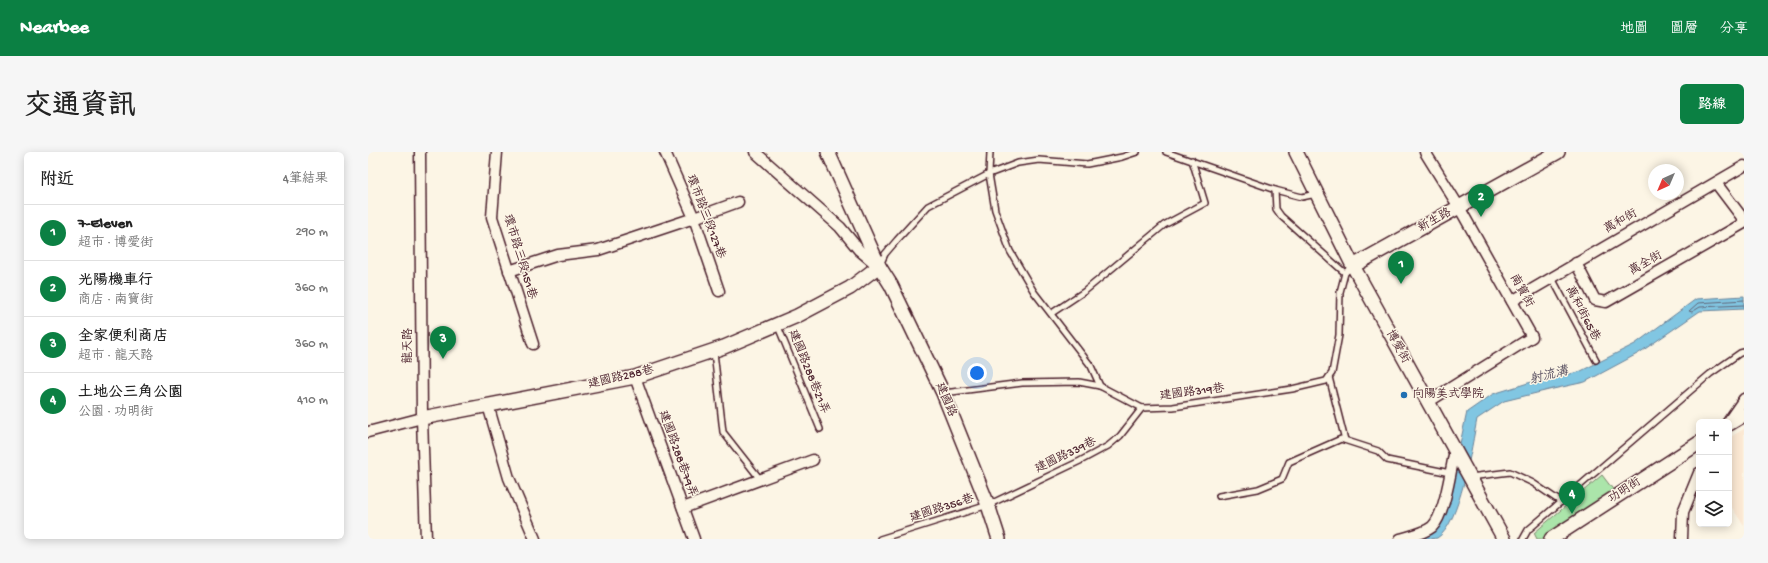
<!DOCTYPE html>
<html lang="zh-TW">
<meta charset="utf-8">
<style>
:root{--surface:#fff;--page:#f6f6f6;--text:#222;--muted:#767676;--line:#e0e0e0;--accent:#0b8043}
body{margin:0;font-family:"Gochi Hand","LXGW WenKai TC",sans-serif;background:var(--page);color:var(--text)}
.controls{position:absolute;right:12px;bottom:12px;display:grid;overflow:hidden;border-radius:6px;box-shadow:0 2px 10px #0003}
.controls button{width:36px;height:36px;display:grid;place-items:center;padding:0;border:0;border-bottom:1px solid var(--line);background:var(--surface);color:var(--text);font:20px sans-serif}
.compass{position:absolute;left:1280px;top:12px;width:36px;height:36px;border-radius:50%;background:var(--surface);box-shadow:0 2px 10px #0003;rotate:224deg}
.you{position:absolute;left:609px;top:221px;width:14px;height:14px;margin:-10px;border:3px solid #fff;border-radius:50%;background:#1a73e8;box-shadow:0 0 0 6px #1a73e833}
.badge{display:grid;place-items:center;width:26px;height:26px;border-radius:50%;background:var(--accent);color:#fff;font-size:13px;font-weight:700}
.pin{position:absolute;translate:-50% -33px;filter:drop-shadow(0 1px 2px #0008)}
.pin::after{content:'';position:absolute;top:21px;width:14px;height:12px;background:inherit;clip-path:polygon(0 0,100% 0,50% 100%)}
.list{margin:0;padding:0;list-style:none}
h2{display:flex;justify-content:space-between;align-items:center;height:52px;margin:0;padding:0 16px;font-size:17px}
h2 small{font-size:13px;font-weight:400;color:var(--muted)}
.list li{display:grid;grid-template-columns:26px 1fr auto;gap:12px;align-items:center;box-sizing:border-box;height:56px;padding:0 16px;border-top:1px solid var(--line)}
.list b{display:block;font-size:15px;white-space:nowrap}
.list p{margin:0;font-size:13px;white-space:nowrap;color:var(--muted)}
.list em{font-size:13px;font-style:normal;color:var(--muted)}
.icon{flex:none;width:22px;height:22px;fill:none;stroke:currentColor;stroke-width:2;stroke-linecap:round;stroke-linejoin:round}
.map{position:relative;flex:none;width:1376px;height:387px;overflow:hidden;border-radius:6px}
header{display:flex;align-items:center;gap:24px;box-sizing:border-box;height:56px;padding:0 20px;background:var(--accent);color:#fff}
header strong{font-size:19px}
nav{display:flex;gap:22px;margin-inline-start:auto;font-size:14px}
.intro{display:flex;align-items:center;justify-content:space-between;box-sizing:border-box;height:96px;padding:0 24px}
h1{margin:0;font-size:28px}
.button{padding:10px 18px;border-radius:6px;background:var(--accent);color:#fff;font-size:14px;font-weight:700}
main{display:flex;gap:24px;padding:0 24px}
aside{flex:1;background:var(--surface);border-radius:6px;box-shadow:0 2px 10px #0003}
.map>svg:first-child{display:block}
</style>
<header>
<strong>Nearbee</strong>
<nav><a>地圖</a><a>圖層</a><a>分享</a></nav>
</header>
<div class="intro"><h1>交通資訊</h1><a class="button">路線</a></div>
<main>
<aside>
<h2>附近<small>4筆結果</small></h2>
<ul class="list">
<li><span class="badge">1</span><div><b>7-Eleven</b><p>超市 · 博愛街</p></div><em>290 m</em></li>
<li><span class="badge">2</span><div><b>光陽機車行</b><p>商店 · 南寶街</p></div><em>360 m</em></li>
<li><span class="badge">3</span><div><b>全家便利商店</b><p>超市 · 龍天路</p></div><em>360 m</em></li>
<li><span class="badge">4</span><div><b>土地公三角公園</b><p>公園 · 功明街</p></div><em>410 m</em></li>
</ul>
</aside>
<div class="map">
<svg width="1376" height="387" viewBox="0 0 1376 387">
<rect width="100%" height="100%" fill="#fcf5e5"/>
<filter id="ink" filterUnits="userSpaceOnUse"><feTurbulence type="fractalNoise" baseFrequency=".025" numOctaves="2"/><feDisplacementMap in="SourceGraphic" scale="8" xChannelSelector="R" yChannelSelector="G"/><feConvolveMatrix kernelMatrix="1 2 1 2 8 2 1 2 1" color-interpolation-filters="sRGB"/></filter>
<g filter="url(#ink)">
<path fill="#fbe8d3" d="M1376,277V374L1361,351V286Z"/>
<path fill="#abe5aa" stroke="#7a826a" d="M1234,323L1250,344L1183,387H1169L1166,381Z"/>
<path fill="#81c6e2" stroke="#6b8399" d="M1376,144V157L1332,159L1271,201L1217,230L1185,237L1136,249L1109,267C1104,293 1092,373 1069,386C1063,387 1052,387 1045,387L1078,355L1099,260L1125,242L1160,231L1211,220L1267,192L1328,147Z"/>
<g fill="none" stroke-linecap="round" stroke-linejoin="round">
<path stroke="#606274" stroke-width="1" d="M1376,148L1330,151L1321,159L1324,160L1332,155L1376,153"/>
<defs>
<g id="service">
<path d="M622,0L621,22L627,58L642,99L666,140L723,214L732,234"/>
<path d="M798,0L907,38L934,45L948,42"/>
<path d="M907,38L908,57L913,64L977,121"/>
<path d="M512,113L517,102L529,88L560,54L621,22L650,11L671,8L719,12L754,5L769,0"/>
<path d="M1184,126L1228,208"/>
<path d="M684,161L717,139L796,73L837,51L824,8"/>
<path d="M409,172L452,277"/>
<path d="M346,200L355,280L392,327"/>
<path d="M961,225L977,288"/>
<path d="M576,241L654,231L711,230L732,234L774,256L805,255L924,237L958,229L964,221L971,183L972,140L977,121L984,114"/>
<path d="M1102,325L1142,320L1165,331L1193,350"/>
<path d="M851,344L890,337L914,327L921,310L973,287L1010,299L1019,308L1082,321"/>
<path d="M512,387L620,353L712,309L740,294L752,284L774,256"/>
<path d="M1155,387L1160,378L1342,222L1372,201L1376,200"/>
</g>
<g id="minor">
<path d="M52,0L54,266L58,387"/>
<path d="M129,0L124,65L165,192"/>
<path d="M297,0L326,66L351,139"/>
<path d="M387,0L472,75L491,98L510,114"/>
<path d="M1057,0L1091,55L1164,185L1060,250"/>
<path d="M1348,31L1376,68"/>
<path d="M1208,111L1227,148L1238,150L1376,71"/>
<path d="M141,119L190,103L230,98L326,66L370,50"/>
<path d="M1144,149L1376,14"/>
<path d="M267,225L326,387"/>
<path d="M120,253L141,326L167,387"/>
<path d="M1360,270L1376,247"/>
<path d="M0,280L54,266"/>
<path d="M315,356L445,308"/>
<path d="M1032,387C1042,384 1055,382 1064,375C1077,363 1083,316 1087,298"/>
<path d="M1314,387L1315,360L1331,321"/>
</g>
<g id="tertiary">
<path d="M460,0L511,114L523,133L575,241L620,353L631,387"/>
<path d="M928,0L985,114L1136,387"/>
<path d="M985,114L1190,0"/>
<path d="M54,266L267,225L356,195L429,164L482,136L511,114"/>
<path d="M1361,272L1376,263"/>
<path d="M1183,387L1331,291"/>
</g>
</defs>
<use href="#service" stroke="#4a1f2b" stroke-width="8"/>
<use href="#minor" stroke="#4a1f2b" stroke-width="13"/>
<use href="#tertiary" stroke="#4a1f2b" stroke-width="16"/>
<use href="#service" stroke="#fcf5e5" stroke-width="5"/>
<use href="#minor" stroke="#fcf5e5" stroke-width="10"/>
<use href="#tertiary" stroke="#fcf5e5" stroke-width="13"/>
</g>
</g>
<circle fill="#1f6fb2" stroke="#fcf5e5" stroke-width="1.5" cx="1036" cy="243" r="4"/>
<g text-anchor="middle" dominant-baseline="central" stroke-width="3" stroke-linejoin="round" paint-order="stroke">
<g font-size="12" fill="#4a1f2b" stroke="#fcf5e5">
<text transform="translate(337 65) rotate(69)">環市路三段127巷</text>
<text transform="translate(1067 69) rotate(-29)">新生路</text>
<text transform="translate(1253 70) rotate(-30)">萬和街</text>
<text transform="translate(151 105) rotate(73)">環市路三段151巷</text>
<text transform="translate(1278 112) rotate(-30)">萬全街</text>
<text transform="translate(1153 139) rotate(61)">南寶街</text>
<text transform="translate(1214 162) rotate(62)">萬和街65巷</text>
<text transform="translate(41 194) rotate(-90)">龍天路</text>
<text transform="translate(1029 195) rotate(61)">博愛街</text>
<text transform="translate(440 220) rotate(68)">建國路288巷21弄</text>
<text transform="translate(253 226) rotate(-13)">建國路288巷</text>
<text transform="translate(824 241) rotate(-7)">建國路319巷</text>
<text transform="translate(577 248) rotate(67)">建國路</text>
<text transform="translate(309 302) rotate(70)">建國路288巷79弄</text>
<text transform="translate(698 304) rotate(-26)">建國路339巷</text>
<text transform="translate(1257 339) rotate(-33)">功明街</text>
<text transform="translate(574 357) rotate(-18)">建國路356巷</text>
</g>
<g font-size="12" fill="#4a1f2b" stroke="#fcf5e5" text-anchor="start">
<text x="1044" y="243">向陽美式學院</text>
</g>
<g font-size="13" font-style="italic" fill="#5a5162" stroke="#fcf5e5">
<text transform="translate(1181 224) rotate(-14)">射流溝</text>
</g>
</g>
</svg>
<div class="controls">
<button>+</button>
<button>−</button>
<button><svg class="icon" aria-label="layers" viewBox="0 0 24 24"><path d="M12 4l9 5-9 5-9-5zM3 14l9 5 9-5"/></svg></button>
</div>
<svg class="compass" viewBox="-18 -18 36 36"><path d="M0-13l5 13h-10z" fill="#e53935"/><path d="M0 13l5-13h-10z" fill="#767676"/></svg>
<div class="you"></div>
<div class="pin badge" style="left:1033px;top:132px">1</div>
<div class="pin badge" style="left:1113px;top:65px">2</div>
<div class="pin badge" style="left:75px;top:207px">3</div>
<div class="pin badge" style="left:1204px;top:362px">4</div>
</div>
</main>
